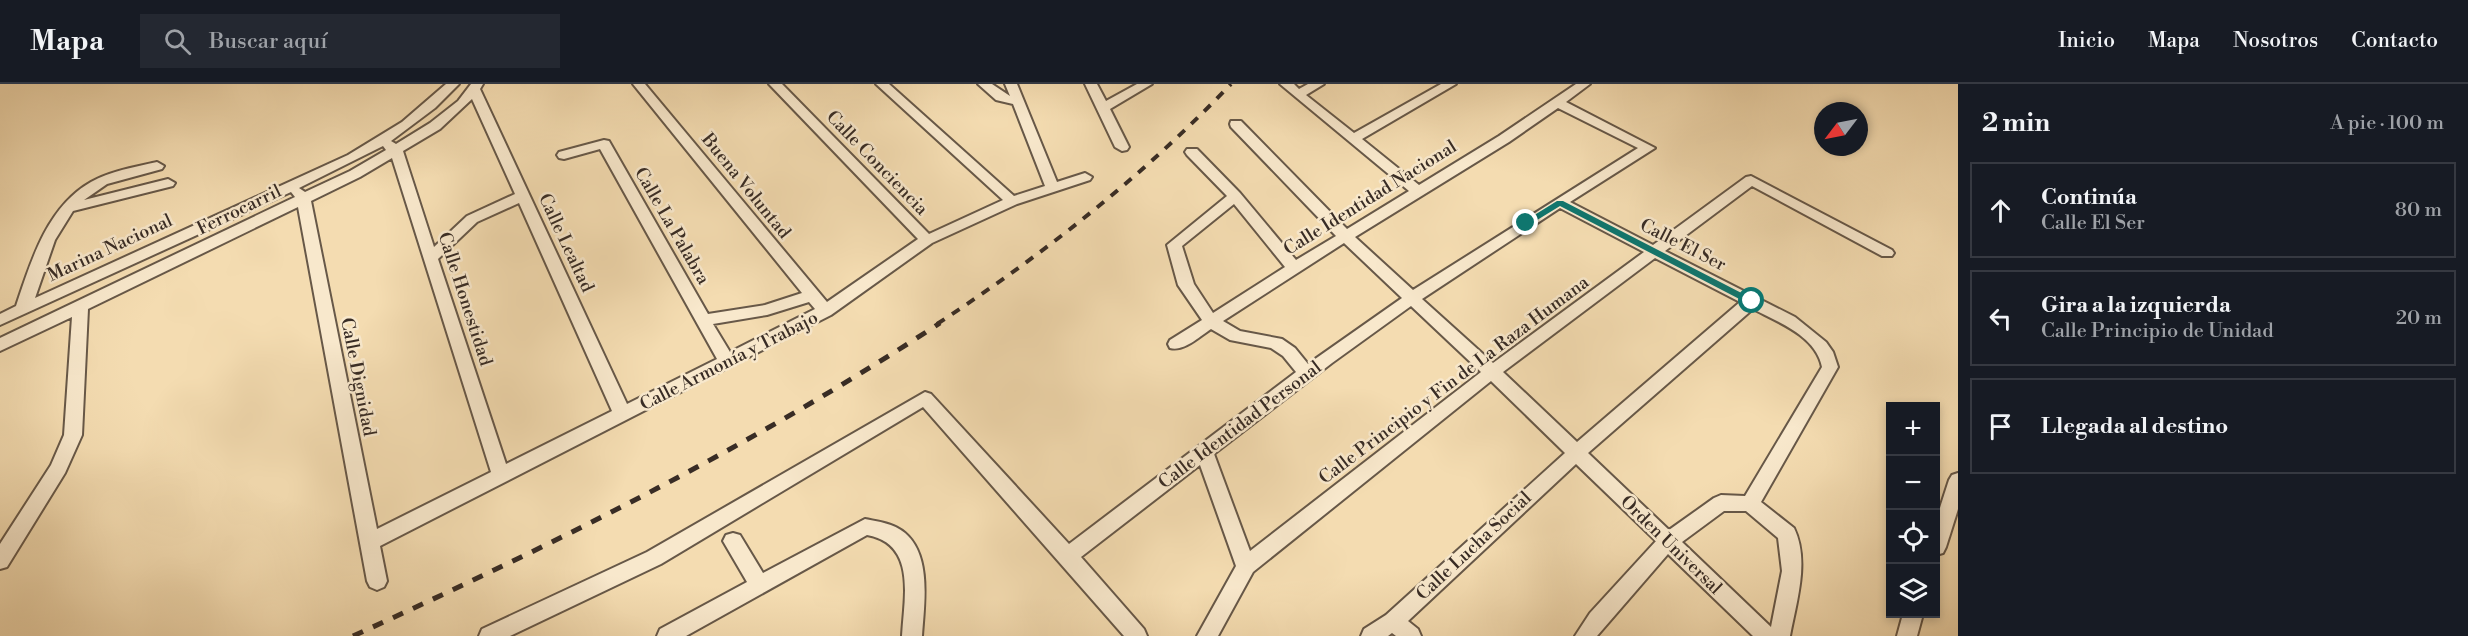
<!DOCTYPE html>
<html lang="es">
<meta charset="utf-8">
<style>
:root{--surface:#171b24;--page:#242831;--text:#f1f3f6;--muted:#9ea1a6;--line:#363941}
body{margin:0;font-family:"Libre Bodoni",serif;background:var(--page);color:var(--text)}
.controls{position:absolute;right:18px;bottom:18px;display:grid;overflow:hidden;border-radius:0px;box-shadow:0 3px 9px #0003}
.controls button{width:54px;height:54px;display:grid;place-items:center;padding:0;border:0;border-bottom:2px solid var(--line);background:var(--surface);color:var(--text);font:30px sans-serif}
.compass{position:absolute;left:1814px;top:18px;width:54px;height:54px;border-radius:50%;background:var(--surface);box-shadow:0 3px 9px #0003;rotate:238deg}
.stop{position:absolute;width:18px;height:18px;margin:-14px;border:4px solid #0f766e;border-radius:50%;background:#fff}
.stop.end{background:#0f766e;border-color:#fff;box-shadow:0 2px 6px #0008}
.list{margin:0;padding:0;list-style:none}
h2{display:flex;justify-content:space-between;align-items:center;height:78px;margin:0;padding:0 24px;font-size:26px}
h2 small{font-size:20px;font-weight:400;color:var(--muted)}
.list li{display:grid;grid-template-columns:39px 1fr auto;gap:18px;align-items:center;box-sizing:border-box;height:96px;margin:0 12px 12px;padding:0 12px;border:2px solid var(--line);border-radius:0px}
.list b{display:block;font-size:22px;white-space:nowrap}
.list p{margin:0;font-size:20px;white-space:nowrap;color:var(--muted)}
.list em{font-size:20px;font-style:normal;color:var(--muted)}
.icon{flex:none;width:33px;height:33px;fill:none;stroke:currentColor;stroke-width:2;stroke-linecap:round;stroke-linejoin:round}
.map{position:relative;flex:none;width:1958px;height:552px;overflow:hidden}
header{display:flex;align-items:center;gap:36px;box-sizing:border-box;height:84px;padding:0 30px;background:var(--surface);border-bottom:2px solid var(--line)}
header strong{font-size:28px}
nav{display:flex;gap:33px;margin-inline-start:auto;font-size:21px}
.search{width:420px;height:54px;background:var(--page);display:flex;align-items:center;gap:15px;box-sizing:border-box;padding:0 21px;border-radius:0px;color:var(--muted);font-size:22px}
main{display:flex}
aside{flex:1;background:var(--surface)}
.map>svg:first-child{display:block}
</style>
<header>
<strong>Mapa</strong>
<div class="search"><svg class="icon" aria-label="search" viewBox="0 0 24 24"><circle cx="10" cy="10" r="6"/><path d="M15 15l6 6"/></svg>Buscar aquí</div>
<nav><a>Inicio</a><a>Mapa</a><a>Nosotros</a><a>Contacto</a></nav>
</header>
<main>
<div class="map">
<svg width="1958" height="552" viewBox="0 0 1958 552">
<rect width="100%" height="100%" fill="#f4dcb1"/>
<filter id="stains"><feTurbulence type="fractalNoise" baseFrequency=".00333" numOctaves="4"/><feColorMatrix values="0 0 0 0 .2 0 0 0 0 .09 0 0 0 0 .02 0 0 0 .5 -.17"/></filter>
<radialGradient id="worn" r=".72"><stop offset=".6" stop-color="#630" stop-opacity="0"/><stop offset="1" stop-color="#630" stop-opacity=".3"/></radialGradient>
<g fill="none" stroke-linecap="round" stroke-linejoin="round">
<defs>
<g id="street">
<path d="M446,0H459L435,24L391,57L396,60L430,39L458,17L471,0H483L480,5L627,320L717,275L600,65L564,75L559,74L557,71L559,68L604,56L609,57L708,230L765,221L802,209L633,0H645L827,218L918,155L769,0H782L929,150L1003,116L876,0H889L1014,112L1045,102L1013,20L996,16L978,0H992L1010,12L1005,0H1017L1057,98L1085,89L1092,93L1090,96L1017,120L932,159L831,231L380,462L387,497L384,503L377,506L370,503L367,497L298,123L88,225L82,351L65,389L7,483L0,485V460L51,381L64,351L72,233L0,267V254L295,113L291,108L0,241V230L16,222C31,177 47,123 91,98C110,87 135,83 157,78L164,82L162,85L107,100L84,116L168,95L175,99L173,102L73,127L55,156L35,214L348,71L402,38ZM472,15L515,110L467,132L434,163L403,67L440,45ZM383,62L386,66L350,87L305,108L299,104ZM392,74L491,388L377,445L311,117L360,93ZM519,119L612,327L506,380L438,175L477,138ZM809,218L815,225L730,268L713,240L767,231Z"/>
<path d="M1085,0H1097L1106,17L1137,0H1152L1110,25L1129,63L1127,66L1122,67L1115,63Z"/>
<path d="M1280,0H1294L1299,5L1308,0H1324L1306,11L1354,49L1441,0H1456L1362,55L1419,101L1499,52L1576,0H1590L1566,18L1655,64L1570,118L1653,161L1746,93L1751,92L1892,166L1894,169L1892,172H1882L1752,102L1665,167L1795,233L1826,258L1833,268L1838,283L1761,418L1794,444C1810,477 1796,519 1790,552H1753L1668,470L1597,552H1575L1590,529L1656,457L1576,380L1408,537L1418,545L1421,552H1396L1392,549L1388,552H1361L1364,545L1386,531L1565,369L1491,297L1253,488L1218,552H1197L1236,482L1200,381L1081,473L1144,545L1147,552H1124L923,323L661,480L510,552H479L482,545L647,468L925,308L931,310L1069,460L1296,288L1283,272L1271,264L1230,256L1211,245C1200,252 1184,268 1170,264L1168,260L1170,256L1202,236L1178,201L1167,161L1227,112L1187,71L1185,68L1187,65H1197L1240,109L1296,176L1336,152L1231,43L1230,40L1231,37H1241L1347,145L1409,107ZM1558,24L1638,64L1413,206L1355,153L1509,58ZM1234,120L1285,183L1213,229L1194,200L1182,162ZM1560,124L1644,168L1493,279L1422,215ZM1344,159L1402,214L1308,280L1295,264L1282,255L1240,247L1223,237ZM1655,174L1740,218L1577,358L1503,288ZM1411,222L1481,288L1250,467L1214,370L1332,279ZM1753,225C1778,238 1816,252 1822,283L1745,412L1721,411L1714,414L1669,446L1588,369ZM1724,427H1746L1778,454L1782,487L1771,543L1682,458Z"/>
<path d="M1958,389V425L1946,463L1943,469L1936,471V436L1949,396L1952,391Z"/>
<path d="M865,435C879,438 893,439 905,449C932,472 924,521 922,552H902C904,514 917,460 867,451L686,552H657L660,545L747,498L723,457L726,451L733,449L740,451L763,489Z"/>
<path d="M1903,530H1923L1917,552H1897Z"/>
</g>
</defs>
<use href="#street" stroke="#675848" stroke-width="4"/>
<use href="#street" fill="#f8e8cc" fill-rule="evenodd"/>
<path stroke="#382c25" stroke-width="4" stroke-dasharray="9 9" stroke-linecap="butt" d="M937,240C1044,170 1143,92 1231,0"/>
<path stroke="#382c25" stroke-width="5" stroke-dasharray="11 11" stroke-linecap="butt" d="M353,552C555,460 754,361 940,239"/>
</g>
<path fill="#0f766e" d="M1557,117H1563L1757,217L1749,220L1560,122L1529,141H1523V138Z"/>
<g text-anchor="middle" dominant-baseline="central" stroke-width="5" stroke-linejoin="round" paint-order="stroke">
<g font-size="18" fill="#382c25" stroke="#f8e8cc">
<text transform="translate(877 79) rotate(46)">Calle Conciencia</text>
<text transform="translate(746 102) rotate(51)">Buena Voluntad</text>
<text transform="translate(1370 114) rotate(-32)">Calle Identidad Nacional</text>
<text transform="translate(239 126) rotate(-26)">Ferrocarril</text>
<text transform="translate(672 142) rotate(60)">Calle La Palabra</text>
<text transform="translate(566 159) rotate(65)">Calle Lealtad</text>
<text transform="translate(1683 161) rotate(27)">Calle El Ser</text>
<text transform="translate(110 164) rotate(-25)">Marina Nacional</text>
<text transform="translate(465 215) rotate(72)">Calle Honestidad</text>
<text transform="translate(729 277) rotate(-27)">Calle Armonía y Trabajo</text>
<text transform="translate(358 293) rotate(79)">Calle Dignidad</text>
<text transform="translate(1454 296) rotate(-37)">Calle Principio y Fin de La Raza Humana</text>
<text transform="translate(1240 341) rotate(-37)">Calle Identidad Personal</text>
<text transform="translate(1671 461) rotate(44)">Orden Universal</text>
<text transform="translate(1474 462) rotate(-43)">Calle Lucha Social</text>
</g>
</g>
<rect width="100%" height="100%" filter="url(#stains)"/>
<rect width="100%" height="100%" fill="url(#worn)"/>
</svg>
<div class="controls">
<button>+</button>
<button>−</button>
<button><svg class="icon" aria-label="locate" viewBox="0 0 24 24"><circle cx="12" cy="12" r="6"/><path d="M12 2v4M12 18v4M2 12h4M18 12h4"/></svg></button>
<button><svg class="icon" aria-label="layers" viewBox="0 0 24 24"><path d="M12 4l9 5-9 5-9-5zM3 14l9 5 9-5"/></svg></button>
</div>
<svg class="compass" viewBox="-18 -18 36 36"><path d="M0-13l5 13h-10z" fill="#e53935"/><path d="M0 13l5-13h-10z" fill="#9ea1a6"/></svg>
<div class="stop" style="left:1752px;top:217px"></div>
<div class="stop end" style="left:1526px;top:139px"></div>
</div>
<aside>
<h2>2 min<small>A pie · 100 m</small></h2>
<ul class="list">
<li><svg class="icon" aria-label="ahead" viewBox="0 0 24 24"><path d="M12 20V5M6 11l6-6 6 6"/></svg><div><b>Continúa</b><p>Calle El Ser</p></div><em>80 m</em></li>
<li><svg class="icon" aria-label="left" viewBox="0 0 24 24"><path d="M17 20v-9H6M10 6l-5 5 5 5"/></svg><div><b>Gira a la izquierda</b><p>Calle Principio de Unidad</p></div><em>20 m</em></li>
<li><svg class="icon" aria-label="arrive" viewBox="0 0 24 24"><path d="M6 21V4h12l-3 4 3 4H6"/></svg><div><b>Llegada al destino</b></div></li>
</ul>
</aside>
</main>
